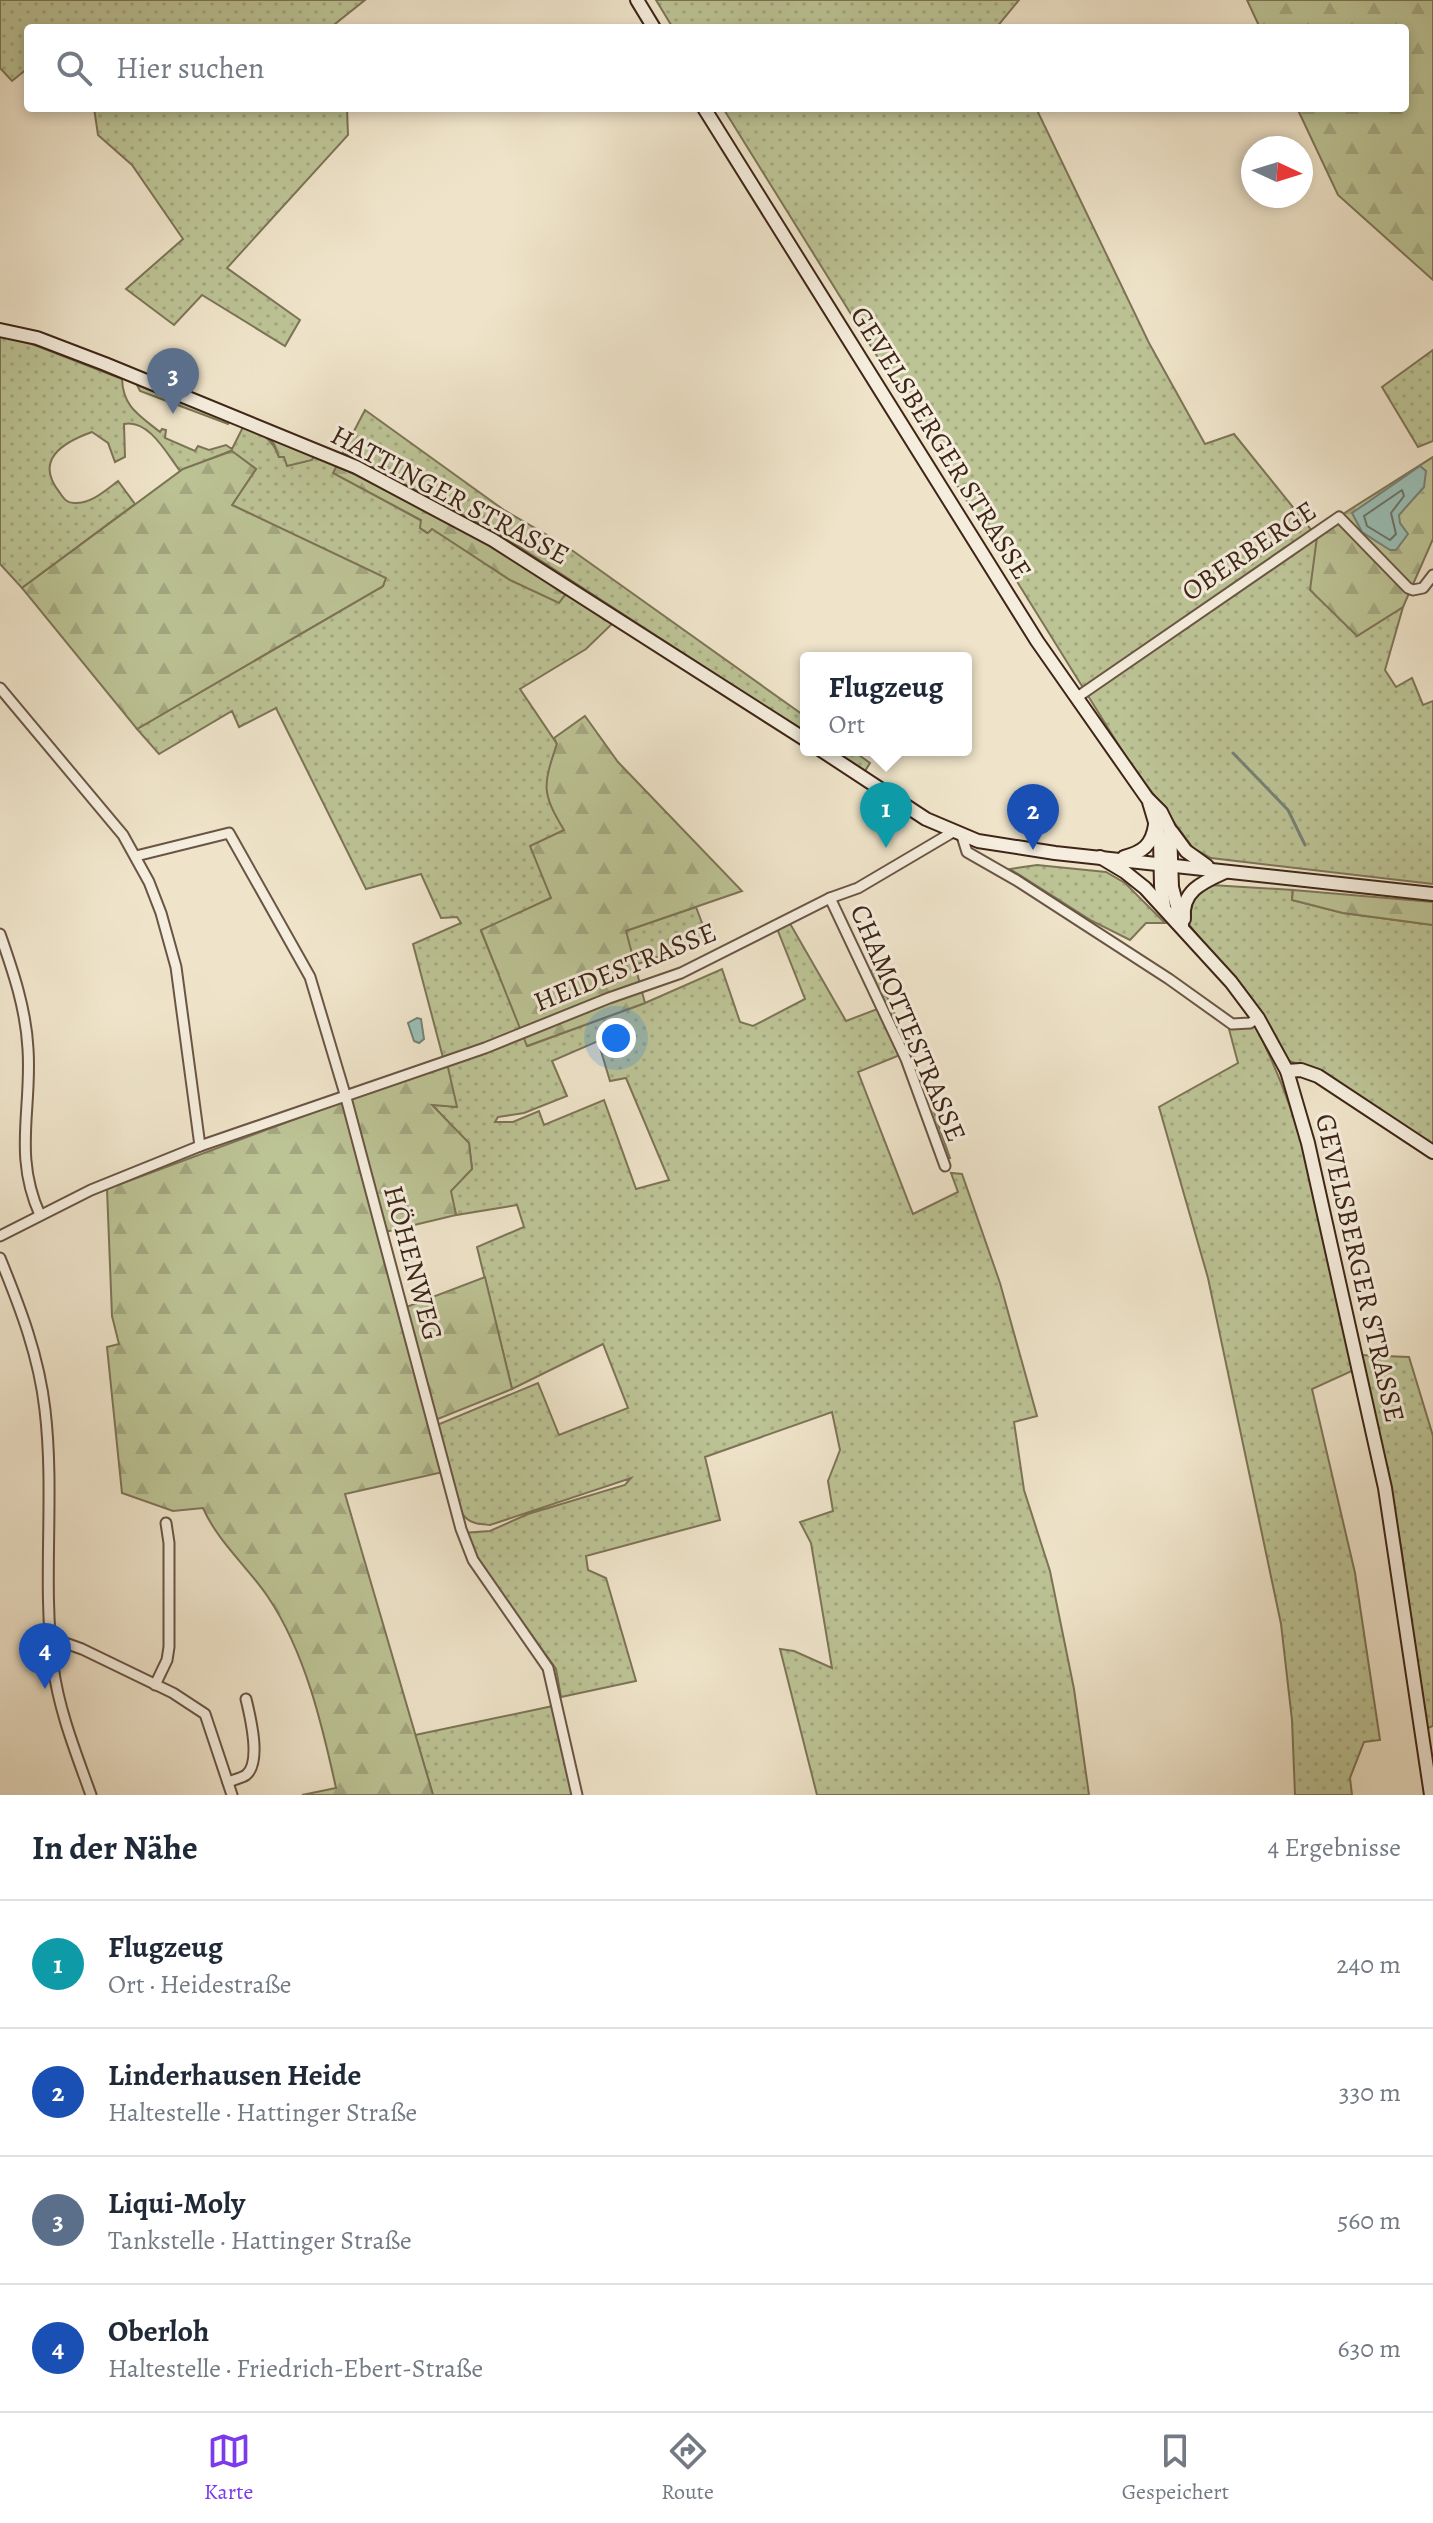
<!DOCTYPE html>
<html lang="de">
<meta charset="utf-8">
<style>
:root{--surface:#fff;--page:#f2f2f3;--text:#1f2937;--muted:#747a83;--line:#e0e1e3;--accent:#7c3aed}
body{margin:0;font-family:Alegreya,serif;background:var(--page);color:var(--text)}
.compass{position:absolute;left:1241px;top:136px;width:72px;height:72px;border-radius:50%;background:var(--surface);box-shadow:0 4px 12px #0003;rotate:94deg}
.you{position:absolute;left:616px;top:1038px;width:28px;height:28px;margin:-20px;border:6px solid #fff;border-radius:50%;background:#1a73e8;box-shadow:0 0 0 12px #1a73e833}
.badge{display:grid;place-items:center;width:52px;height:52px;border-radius:50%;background:var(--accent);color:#fff;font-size:26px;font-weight:700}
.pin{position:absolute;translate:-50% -66px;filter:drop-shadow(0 2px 4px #0008)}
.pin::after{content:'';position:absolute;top:42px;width:28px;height:24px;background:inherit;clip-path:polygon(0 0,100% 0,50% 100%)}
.popup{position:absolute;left:800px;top:652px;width:172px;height:104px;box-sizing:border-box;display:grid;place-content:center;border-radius:8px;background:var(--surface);filter:drop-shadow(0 2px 6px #0005);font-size:26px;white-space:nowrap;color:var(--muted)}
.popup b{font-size:30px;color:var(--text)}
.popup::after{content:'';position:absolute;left:50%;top:100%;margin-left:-16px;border:16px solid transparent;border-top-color:var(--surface)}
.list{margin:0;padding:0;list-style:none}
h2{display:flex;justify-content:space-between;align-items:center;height:104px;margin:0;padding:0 32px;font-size:34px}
h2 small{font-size:26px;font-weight:400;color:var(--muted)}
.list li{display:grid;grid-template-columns:52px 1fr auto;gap:24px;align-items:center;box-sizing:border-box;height:128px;padding:0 32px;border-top:2px solid var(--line)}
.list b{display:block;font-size:30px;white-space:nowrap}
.list p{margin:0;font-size:26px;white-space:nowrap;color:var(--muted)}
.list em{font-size:26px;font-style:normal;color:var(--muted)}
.icon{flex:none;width:44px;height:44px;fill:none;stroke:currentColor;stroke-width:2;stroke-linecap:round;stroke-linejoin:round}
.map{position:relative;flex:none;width:1433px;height:1795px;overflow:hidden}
.search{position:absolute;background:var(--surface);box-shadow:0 4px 12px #0003;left:24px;right:24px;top:24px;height:88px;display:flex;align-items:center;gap:20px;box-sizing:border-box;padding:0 28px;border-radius:8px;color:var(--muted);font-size:30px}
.sheet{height:616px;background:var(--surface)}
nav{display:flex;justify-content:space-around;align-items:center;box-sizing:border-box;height:112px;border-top:2px solid var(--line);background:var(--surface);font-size:22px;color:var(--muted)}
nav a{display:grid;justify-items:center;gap:4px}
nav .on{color:var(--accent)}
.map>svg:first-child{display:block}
</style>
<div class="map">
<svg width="1433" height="1795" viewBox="0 0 1433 1795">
<defs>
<pattern id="grass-dots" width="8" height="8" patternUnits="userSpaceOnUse" patternTransform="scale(2)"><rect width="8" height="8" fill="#bcc395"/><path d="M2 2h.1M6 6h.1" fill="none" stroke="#a3a780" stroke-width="1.8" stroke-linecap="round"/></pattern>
<pattern id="forest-firs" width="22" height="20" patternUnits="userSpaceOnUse" patternTransform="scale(2)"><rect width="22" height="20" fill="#bcc395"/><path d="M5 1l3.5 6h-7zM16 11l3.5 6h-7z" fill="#a3a780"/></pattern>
</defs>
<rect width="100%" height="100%" fill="#efe4ca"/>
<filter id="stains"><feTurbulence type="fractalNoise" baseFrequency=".0025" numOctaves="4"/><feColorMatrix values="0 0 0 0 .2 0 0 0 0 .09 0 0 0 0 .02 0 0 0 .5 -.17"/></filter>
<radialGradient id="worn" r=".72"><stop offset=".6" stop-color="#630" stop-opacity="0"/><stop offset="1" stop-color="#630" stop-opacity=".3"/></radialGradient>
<g fill="url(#grass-dots)" stroke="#7d7456" stroke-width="2" fill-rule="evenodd">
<path d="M0,0H365L330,28H28V68L12,81L0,68Z"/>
<path d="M656,0H1019L996,28H673Z"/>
<path d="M94,108H347L348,135L227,268L300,320L285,346L202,295L174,325L126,289L183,239L132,165L98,135Z"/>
<path d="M723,108H1036L1149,343L1205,444L1234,434L1317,537L1357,636L1403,607L1385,670L1396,687L1412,678L1423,705L1433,701V884L1211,858L1193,848L1126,757Z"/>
<path d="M0,336L32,344L122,379C123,407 139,415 160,432L162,429L166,430L165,438L195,451L198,446L209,450L226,445L232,449L244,425C262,434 272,438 279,457L315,454L337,465L334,473L422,521L420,528L427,533L432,528L567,592L614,622L586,649L520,689L557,744C545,778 544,798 565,830L551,898L481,931L528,1046L645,1003L722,969L740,1022L753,1026L805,999L776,926L788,920L846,1021L880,1008L900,1055L858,1072L913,1214L958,1192L951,1173L962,1174L1000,1283L1037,1416L1014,1422L1024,1490L1050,1571L1074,1689L1089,1795H817L780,1649L794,1651L832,1668L811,1543L800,1522L833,1511L828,1481L840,1450L832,1412L705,1457L720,1520L586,1556L588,1570L606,1578L636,1681L561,1697L556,1669L475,1556L463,1533L490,1531L528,1514L625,1485L631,1478L490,1525C481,1524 472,1524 466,1518C449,1501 442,1448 437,1425L538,1383L559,1435L628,1408L603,1344L512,1389L477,1247L524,1227L517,1205L456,1215L450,1191L472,1169L469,1144L431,1104L456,1107L413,944L461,923L457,917L441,918L421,874L366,889L276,708L239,727L232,711L159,754L137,729L383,586L385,578L232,505L256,469L231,451L180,471C167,454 149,419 124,424L125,457L115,462L108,443L92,432C61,443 34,461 60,493C64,499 67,503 74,503C91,504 106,490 118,481L135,504L22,588L0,564ZM598,1041L610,1081L626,1078L669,1180L636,1189L604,1100L544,1125L539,1111L513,1122H495L498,1117L524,1113L567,1096L552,1061Z"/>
<path d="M1433,350V441L1418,447L1382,387Z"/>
<path d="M137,385L230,420L228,424L140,391Z"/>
<path d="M365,410L504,510L566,546L806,717V733L501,535L343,452Z"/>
<path d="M832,750H852L870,763L865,771Z"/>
<path d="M1037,865L1106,872L1125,883L1165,923H1146L1130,940L1092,921L1010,869Z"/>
<path d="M1211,885L1293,890L1292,900L1343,913L1433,925V1148L1305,1066L1289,1061L1262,1013L1190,926L1187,914L1195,893Z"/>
<path d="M696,907L708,939L635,965L625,931Z"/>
<path d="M880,966L883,972L877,975L915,1058L950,1158L946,1159L868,973Z"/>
<path d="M1232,1025L1255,1026C1311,1131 1328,1255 1354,1370L1312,1389L1355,1573L1380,1740L1364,1742L1350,1778L1352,1795H1295L1292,1720L1281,1624L1208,1278L1159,1107L1238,1063L1229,1029Z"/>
<path d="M1359,1355L1409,1357L1433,1436V1726L1425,1729L1402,1553L1386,1468Z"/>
<path d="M553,1706L574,1795H433L415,1735Z"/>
</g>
<g fill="url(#forest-firs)" stroke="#7d7456" stroke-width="2">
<path d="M1247,0H1433V280L1338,195L1297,108H1405V28H1260Z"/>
<path d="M267,436L315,454L312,460L287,466L284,457H279L274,444Z"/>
<path d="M232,451L256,469L232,505L386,578L383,586L137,729L22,588L183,469Z"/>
<path d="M1433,457V539L1403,607L1357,636L1310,590L1317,537L1346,512Z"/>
<path d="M337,465L474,536L567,592L559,603L510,580L432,529L428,533L420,528L421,520L333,473Z"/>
<path d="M585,716L618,762L742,891L626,931L645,1003L527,1046L481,930L551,898L530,846L564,830C541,792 543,785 557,744L554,738Z"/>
<path d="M1293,890L1433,902V925L1343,913L1292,900Z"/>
<path d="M447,1063L457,1107L432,1105L469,1143L472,1169L451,1191L456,1215L385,1232L404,1308L485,1277L512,1389L430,1422L443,1472L345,1494L433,1795H302L336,1788C322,1724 305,1652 268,1597C247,1566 218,1542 203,1508L173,1511L122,1493L107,1347L119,1344L112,1316L107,1189Z"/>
</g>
<g fill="#9abfb6" stroke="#758176" stroke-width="2">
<path d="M1420,466L1426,471L1424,487L1399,515L1400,523L1408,534L1396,550H1390L1362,532L1352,513Z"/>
<path d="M417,1018L421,1019L424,1039L419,1043L414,1041L408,1023Z"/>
</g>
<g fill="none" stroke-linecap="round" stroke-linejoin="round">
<path stroke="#6c7266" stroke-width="2" d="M1402,490L1404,496L1391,513L1396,534L1390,540L1367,526L1364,516Z"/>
<path stroke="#758176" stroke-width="3" d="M1233,753L1288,810L1305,845"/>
<defs>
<g id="minor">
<path d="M0,688L123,835L149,882L161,913L176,967L200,1146"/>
<path d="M1076,698L1339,517L1408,588L1413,590L1423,588L1433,575"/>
<path d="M962,836L967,852L1016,880L1169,979L1232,1024L1250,1023L1258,1018"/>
<path d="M136,856L229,833L310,977L345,1094L461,1529L473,1560L548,1668L577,1795"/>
<path d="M830,898L906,1059L945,1166"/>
<path d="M0,934C13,971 26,1009 28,1049C32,1110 13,1155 40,1215"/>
<path d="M0,1236L91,1190L200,1146L485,1048L609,998L681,973L830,898L858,888L953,832"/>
<path d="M0,1258C20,1307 39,1356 45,1410C55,1495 42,1581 53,1666C59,1711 76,1753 91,1795"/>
<path d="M51,1638L82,1649L173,1693L205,1714L232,1795"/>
<path d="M155,1685L167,1660L169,1647V1543L166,1523"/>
<path d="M228,1782C233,1780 242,1778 246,1775C262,1762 250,1716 246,1699"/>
</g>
<g id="secondary">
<path d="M637,0L654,28"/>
<path d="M704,108L1037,641L1147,798L1161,812L1170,830L1172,887L1182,925"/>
<path d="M0,330L37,338L105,364L356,467L493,540L806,740"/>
<path d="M821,750L926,819L978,841L1055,853L1433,894"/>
<path d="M1149,802L1160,839L1161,886L1164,906"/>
<path d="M1172,832L1186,851L1207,866"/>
<path d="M1100,857L1125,872L1145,888L1231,982L1258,1018L1287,1071L1308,1143L1385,1488L1431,1795"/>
<path d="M1124,857C1143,852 1152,845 1155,825"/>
<path d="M1184,919C1181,891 1203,882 1225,872"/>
<path d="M1287,1071L1301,1070L1318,1076L1433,1152"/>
</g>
</defs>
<use href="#minor" stroke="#6a5544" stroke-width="13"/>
<use href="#secondary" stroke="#3e2517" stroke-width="16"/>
<use href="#minor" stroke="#f5eddd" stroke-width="9"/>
<use href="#secondary" stroke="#f5eddd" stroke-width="12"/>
</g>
<g text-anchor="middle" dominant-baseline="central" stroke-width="6" stroke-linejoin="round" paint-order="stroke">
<g font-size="28" fill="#3e2517" stroke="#f5eddd">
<text transform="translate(941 443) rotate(58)">GEVELSBERGER STRASSE</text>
<text transform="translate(450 495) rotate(28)">HATTINGER STRASSE</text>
<text transform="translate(1249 551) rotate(-34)">OBERBERGE</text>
<text transform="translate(625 967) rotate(-22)">HEIDESTRASSE</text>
<text transform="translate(908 1023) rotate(67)">CHAMOTTESTRASSE</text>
<text transform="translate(413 1263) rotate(75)">HÖHENWEG</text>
<text transform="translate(1360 1268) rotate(77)">GEVELSBERGER STRASSE</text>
</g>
</g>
<rect width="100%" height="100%" filter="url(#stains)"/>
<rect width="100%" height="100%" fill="url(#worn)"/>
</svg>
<svg class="compass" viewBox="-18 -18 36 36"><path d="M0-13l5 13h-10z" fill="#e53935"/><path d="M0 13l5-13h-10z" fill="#747a83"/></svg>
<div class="you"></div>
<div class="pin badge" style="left:886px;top:848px;background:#0f9aa8">1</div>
<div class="popup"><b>Flugzeug</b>Ort</div>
<div class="pin badge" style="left:1033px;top:850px;background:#1a4fb4">2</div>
<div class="pin badge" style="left:173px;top:414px;background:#5c6f8a">3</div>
<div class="pin badge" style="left:45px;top:1689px;background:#1a4fb4">4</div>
<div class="search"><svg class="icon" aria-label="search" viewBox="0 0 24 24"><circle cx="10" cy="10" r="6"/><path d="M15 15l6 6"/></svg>Hier suchen</div>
</div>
<section class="sheet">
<h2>In der Nähe<small>4 Ergebnisse</small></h2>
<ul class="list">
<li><span class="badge" style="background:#0f9aa8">1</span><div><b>Flugzeug</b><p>Ort · Heidestraße</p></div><em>240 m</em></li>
<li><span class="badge" style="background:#1a4fb4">2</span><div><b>Linderhausen Heide</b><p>Haltestelle · Hattinger Straße</p></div><em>330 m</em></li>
<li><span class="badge" style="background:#5c6f8a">3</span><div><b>Liqui-Moly</b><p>Tankstelle · Hattinger Straße</p></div><em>560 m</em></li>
<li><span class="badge" style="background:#1a4fb4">4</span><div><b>Oberloh</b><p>Haltestelle · Friedrich-Ebert-Straße</p></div><em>630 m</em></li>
</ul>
</section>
<nav>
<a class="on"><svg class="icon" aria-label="map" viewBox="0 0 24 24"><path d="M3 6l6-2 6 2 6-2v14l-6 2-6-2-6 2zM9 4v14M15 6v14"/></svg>Karte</a>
<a><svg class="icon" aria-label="directions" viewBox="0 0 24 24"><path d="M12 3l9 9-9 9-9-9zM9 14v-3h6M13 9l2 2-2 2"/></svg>Route</a>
<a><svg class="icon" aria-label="saved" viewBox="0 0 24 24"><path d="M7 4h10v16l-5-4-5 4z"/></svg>Gespeichert</a>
</nav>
